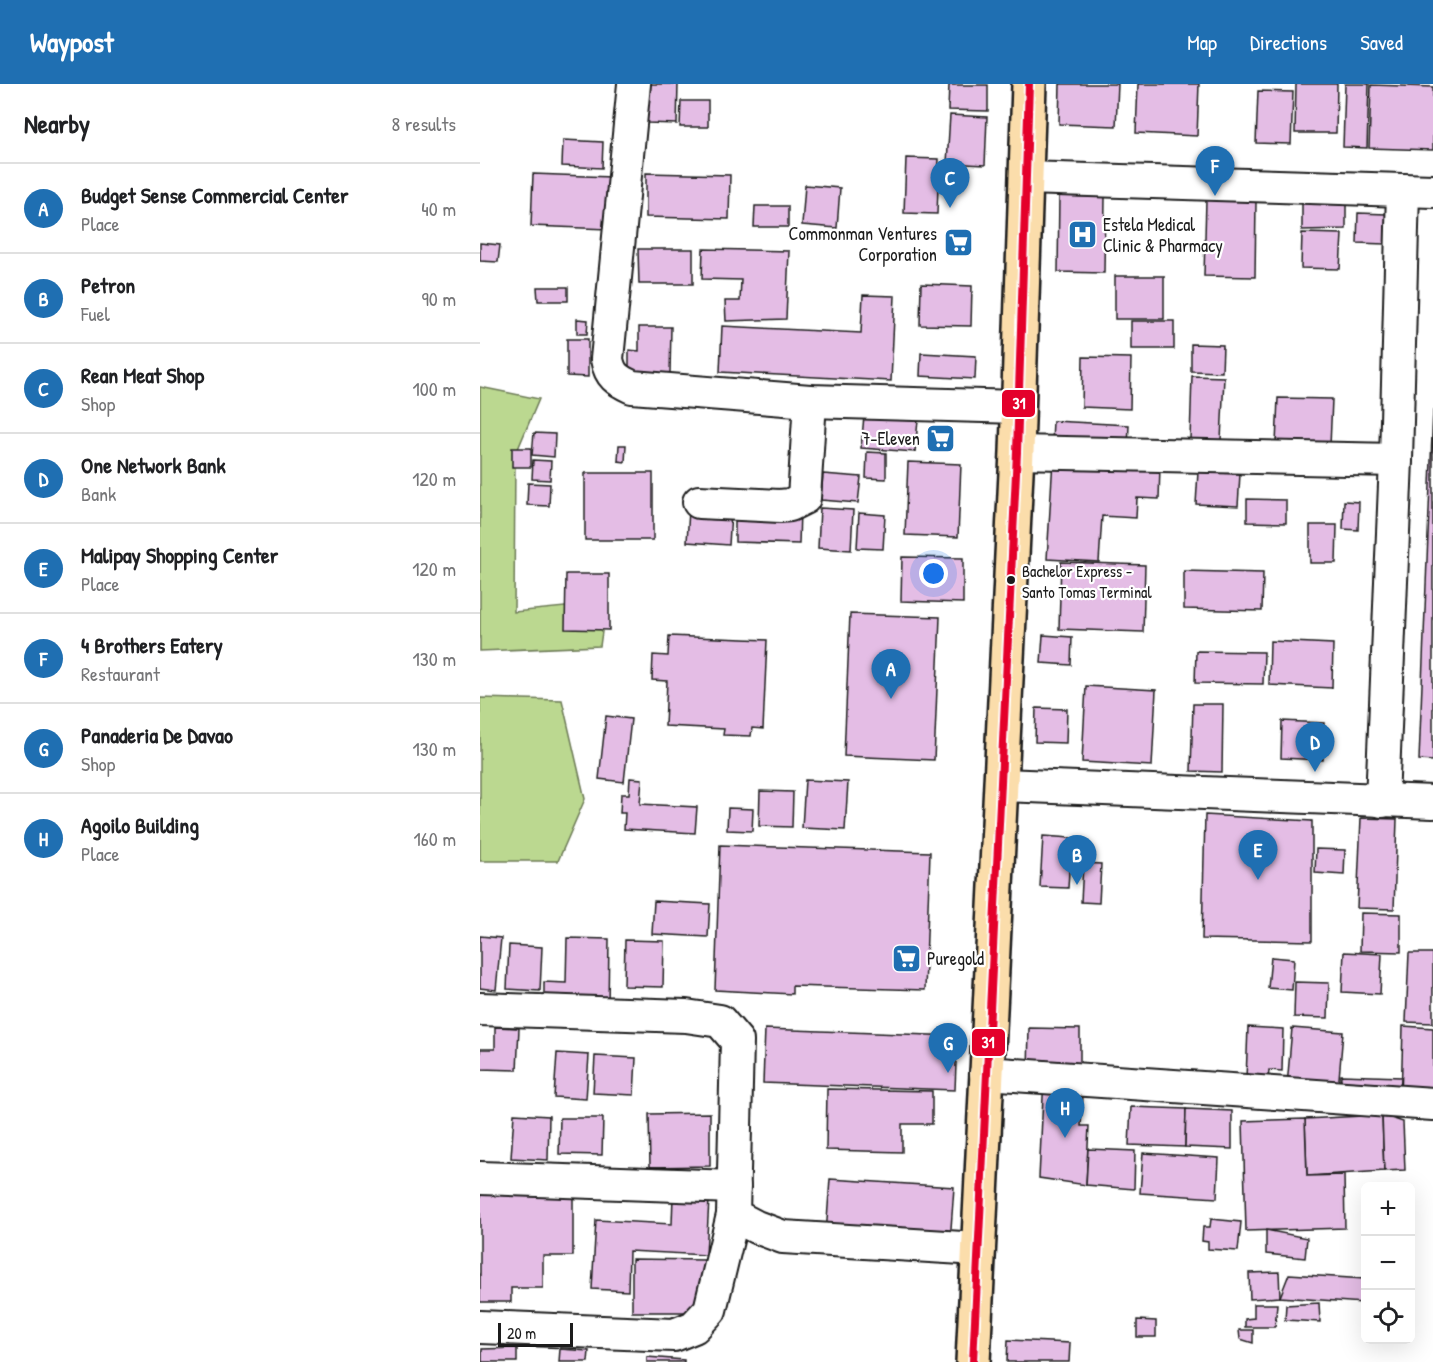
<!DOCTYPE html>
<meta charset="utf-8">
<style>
:root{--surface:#fff;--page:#f6f6f6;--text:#202124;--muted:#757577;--line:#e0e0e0;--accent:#1f6fb2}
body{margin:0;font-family:"Patrick Hand",sans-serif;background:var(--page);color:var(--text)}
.controls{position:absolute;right:18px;bottom:18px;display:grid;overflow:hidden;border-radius:9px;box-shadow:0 6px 24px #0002}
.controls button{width:54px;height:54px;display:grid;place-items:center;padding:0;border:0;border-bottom:2px solid var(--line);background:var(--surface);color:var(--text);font:30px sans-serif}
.scale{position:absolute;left:18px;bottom:15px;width:75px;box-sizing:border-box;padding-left:6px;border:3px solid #1c1c1c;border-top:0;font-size:16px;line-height:21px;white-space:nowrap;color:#1c1c1c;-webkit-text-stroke:4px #fff;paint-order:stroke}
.you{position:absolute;left:454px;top:490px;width:21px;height:21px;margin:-15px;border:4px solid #fff;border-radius:50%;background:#1a73e8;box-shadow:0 0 0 9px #1a73e833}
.badge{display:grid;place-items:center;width:39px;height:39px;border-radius:50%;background:var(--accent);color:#fff;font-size:20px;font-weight:700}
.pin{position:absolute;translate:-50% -50px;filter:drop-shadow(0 2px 3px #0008)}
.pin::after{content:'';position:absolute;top:32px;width:21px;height:18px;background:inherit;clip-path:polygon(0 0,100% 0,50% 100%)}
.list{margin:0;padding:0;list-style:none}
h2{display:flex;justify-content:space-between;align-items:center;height:78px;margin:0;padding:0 24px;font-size:26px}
h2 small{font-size:20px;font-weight:400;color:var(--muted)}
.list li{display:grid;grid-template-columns:39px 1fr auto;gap:18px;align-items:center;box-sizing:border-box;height:90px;padding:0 24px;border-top:2px solid var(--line)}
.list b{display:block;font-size:22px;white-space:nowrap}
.list p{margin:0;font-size:20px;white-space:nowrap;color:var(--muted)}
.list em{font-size:20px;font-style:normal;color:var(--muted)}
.icon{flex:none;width:33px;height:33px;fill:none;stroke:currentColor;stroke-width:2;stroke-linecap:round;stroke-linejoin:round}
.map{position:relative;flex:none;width:953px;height:1278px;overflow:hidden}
header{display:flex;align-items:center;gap:36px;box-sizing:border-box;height:84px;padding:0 30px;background:var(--accent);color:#fff}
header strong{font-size:28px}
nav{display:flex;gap:33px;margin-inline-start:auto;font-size:21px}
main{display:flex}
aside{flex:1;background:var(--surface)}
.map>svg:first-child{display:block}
</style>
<header>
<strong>Waypost</strong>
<nav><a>Map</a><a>Directions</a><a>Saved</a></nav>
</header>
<main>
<aside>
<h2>Nearby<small>8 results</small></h2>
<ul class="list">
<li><span class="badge">A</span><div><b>Budget Sense Commercial Center</b><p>Place</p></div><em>40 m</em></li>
<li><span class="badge">B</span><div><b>Petron</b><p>Fuel</p></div><em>90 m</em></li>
<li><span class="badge">C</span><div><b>Rean Meat Shop</b><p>Shop</p></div><em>100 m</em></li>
<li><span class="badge">D</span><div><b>One Network Bank</b><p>Bank</p></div><em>120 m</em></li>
<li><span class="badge">E</span><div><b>Malipay Shopping Center</b><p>Place</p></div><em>120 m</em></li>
<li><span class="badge">F</span><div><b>4 Brothers Eatery</b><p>Restaurant</p></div><em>130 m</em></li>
<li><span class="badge">G</span><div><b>Panaderia De Davao</b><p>Shop</p></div><em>130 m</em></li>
<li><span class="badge">H</span><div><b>Agoilo Building</b><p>Place</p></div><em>160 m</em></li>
</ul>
</aside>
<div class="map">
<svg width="953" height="1278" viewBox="0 0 953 1278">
<rect width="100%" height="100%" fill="#fff"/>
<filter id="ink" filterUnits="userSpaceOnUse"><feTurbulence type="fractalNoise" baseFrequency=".0167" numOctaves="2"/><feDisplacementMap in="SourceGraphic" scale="12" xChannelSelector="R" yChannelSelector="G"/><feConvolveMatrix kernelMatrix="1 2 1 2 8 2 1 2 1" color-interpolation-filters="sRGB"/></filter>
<g filter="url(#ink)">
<g fill="#bbd890" stroke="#6c7a56" stroke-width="1.5">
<path d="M0,303L59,315L35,372L34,528L126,519L120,562L0,567Z"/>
<path d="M0,614L82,616L105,715L78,777H0Z"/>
</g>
<g fill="#e4bde5" stroke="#1c1c1c" stroke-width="1.5">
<path d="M168,0H198L197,40L167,39Z"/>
<path d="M580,0H638L636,42L579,40Z"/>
<path d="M658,0H719L717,52L656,49Z"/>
<path d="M816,0H857L856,49H815Z"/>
<path d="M865,0H889L887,64L863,63Z"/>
<path d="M469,1H508V27L468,26Z"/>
<path d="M891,1L953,3V66L889,64Z"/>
<path d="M778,7L813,8L811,60L776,59Z"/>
<path d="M201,17H228V43H200Z"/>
<path d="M470,31L507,33L505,81L467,79Z"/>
<path d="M83,56L123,58L122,84L82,82Z"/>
<path d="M426,74L459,75L457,130L424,129Z"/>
<path d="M166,89L250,91L249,135L166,133Z"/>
<path d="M53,90L131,93L128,145L51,142Z"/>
<path d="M325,101L360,104L357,144L322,141Z"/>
<path d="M579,112L625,113L624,189L578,188Z"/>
<path d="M726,116L776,117L775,193L724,192Z"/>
<path d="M822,117H866V145L822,146Z"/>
<path d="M275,122H308V143H274Z"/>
<path d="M878,129L906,130L905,160L877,159Z"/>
<path d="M822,149L862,150L860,185L821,184Z"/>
<path d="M0,159L20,161L18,178L0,177Z"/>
<path d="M158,165H213V200H159Z"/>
<path d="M223,165L309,167L306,235L246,237L245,217H260L261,196L222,195Z"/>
<rect x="635" y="192" width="49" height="43"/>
<path d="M441,200L492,202L491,242L440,241Z"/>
<path d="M57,203H88V217H58Z"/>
<path d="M383,211L415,212L411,297L240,288L242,242L381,249Z"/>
<path d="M97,235L108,236L107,250H97Z"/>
<rect x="651" y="237" width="43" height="28"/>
<path d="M159,243H191L190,289H149V266L159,267Z"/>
<path d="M87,255H108V293L87,292Z"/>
<path d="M711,260L743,261L742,288L711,287Z"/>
<path d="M441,269L496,272L495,295L440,292Z"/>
<path d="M603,273L651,274L650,325L602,323Z"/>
<path d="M712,292L744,293L741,356L710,355Z"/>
<path d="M798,314L852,315L850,362L796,360Z"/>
<path d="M953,326V677L939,676Z"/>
<path d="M384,332L438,336L435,368L381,364Z"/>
<path d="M573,337L649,341L648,363L572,358Z"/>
<path d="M54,349L75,350L74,373L52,371Z"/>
<path d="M139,361H146L145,378L138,377Z"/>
<rect x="32" y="364" width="19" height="19"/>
<path d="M387,368L406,369V395L386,394Z"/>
<path d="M53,376L71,377L70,396L52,395Z"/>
<path d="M573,376L680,382L679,415L657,414L656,434L622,432L619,478L567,475Z"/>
<path d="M428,378L481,380L478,453L425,451Z"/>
<path d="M718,388L760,390L758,422L716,420Z"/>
<rect x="105" y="389" width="68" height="67"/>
<path d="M343,390L381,393L378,419L341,416Z"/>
<path d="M48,399L70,400L69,422L47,421Z"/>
<path d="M767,415L806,416V439L767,438Z"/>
<path d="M864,417L879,418L878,446L863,445Z"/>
<path d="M340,424L373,426L371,466L338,464Z"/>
<path d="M255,425L320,426L319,460L255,458Z"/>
<path d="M209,426L251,428L249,461L207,458Z"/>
<path d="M379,429L405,431L403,465L377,464Z"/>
<path d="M830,441H857L856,479H830Z"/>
<path d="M422,473L483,474V519L421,517Z"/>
<path d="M581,478L665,481L663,548L579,545Z"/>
<path d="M704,487L783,489L782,527L704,525Z"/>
<path d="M86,490H129V546L85,545Z"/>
<path d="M370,530L460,533L454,676L364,672Z"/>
<path d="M563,551L592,553L591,581L561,579Z"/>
<path d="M189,552L287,556L283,645L272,644L271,652L243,651L244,645L185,642L187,597L172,596L173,571L188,572Z"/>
<path d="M790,557L853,560L852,604L789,601Z"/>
<path d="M716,567L784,568L783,600L715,599Z"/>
<path d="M606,602L676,606L672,682L602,678Z"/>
<path d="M713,620H743L742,688L711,687Z"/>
<path d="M556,624L587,625L586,659L555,658Z"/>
<path d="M126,632L151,635L144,698L119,695Z"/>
<path d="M802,637L844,639L843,676L801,674Z"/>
<path d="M150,694L162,695L160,720L217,723L215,749L144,745L145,729H140L141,710H149Z"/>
<path d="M325,696L368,698L365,746L322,744Z"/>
<path d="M280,707L313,708L312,743L279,742Z"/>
<path d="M248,724L273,725L272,747L247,746Z"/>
<path d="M725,731L832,737V857L722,855Z"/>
<path d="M881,734L917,735L914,825L877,824Z"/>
<path d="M563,752L591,754L588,804L560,803Z"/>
<path d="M240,761L450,768L445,906L312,902V910L235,906Z"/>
<path d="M836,765L865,766L864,791L835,789Z"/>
<path d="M603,779L621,780L619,819L601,818Z"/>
<path d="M174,817L230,820L228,853L172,850Z"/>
<path d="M881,829L921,830V868L880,867Z"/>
<path d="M0,852L21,854L16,906L0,904Z"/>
<path d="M87,854L129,855L128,923L64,921V898L86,899Z"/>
<path d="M145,856L184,857L183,903L144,902Z"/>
<path d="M29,861L62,863L60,907L27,905Z"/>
<path d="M864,868L902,870L900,910L862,908Z"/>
<path d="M929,869H953V939L926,938Z"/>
<path d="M791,873L814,875L812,906L788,904Z"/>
<path d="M815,898L849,899L848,934L814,933Z"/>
<path d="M923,942L953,944V1019L921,1017Z"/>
<path d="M15,943L39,944L37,986L0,985V965H15Z"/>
<path d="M768,943L803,945L802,987L789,986L788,996L766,995Z"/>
<path d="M549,944L600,945V987H548Z"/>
<path d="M812,944L863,948L858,1006L807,1002Z"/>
<path d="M285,945L477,952L475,1006L283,999Z"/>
<path d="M77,969L109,971L106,1015L74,1013Z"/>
<path d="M115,972L156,974L154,1011L113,1009Z"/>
<path d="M861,991L921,993L920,1015L860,1012Z"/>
<path d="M564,993L604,996L601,1042H609L606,1101L559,1094Z"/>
<path d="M347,1005L452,1007V1040H422V1068L346,1066Z"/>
<path d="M651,1023L706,1025L705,1063L649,1061Z"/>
<path d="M706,1025L752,1027V1065L705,1063Z"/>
<path d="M230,1029V1082L170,1083L169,1030Z"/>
<path d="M34,1030L69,1032L68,1076L31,1074Z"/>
<path d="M902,1031L904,1087L827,1092L825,1035Z"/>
<path d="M902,1031L923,1038L925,1086L904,1087Z"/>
<path d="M80,1034H123L122,1071L79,1070Z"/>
<path d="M825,1035L827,1092L864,1091L865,1144L766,1147L763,1037Z"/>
<path d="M608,1065L655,1067L654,1105L606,1101Z"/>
<path d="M663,1069L739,1074L737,1114L660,1109Z"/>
<path d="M350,1095L474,1103L470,1158L346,1150Z"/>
<path d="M0,1107H93V1172H63V1204H31V1218H0Z"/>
<path d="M193,1113L229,1115L226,1171L149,1167L148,1207L112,1205L116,1136L192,1140Z"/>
<path d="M731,1135L761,1138L758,1167L728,1165V1158L722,1157L723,1143H730Z"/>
<path d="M786,1146L827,1154L825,1174L786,1170Z"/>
<path d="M152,1175L224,1176V1228H152Z"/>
<path d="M799,1188L800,1213L770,1215L769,1189Z"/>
<path d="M809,1190L885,1195L883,1219L800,1213Z"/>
<path d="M839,1219L840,1238L805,1236L806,1221Z"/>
<path d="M774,1220H797L795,1243H765V1235L774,1234Z"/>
<path d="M657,1236L676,1237V1253H657Z"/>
<path d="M759,1246H773V1259L760,1255Z"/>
<path d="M528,1256L590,1259L589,1278H527Z"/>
<path d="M37,1264V1278H2V1265Z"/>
<path d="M80,1265L109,1267L108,1278H79Z"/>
<path d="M167,1273L204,1276V1278H167Z"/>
</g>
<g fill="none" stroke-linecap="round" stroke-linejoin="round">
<defs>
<g id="minor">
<path d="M154,0L127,275C130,292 137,296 152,303L330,317L538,323"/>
<path d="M546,94L953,107"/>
<path d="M537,368L916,376"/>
<path d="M219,418L300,422L310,421L324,414L330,317"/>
<path d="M521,701L953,718"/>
<path d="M902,717L916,376L923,106"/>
<path d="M0,925L206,932L240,937L257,957L253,1131L276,1143L303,1153L499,1165"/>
<path d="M506,989L953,1020"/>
<path d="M0,1094L254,1103"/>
<path d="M0,1243L194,1251L214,1243L230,1226L253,1131"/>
</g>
<path id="major" d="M493,1278L537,368L549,0"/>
</defs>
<use href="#minor" stroke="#1c1c1c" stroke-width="36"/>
<use href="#major" stroke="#1c1c1c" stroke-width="38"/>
<use href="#minor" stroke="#fff" stroke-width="32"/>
<use href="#major" stroke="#fbddab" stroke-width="33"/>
<defs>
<path id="bus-1" d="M493,1278L537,368L549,0"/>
</defs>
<use href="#bus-1" stroke="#fff" stroke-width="12"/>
<use href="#bus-1" stroke="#e4002b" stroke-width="8"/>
</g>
</g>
<defs>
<symbol id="hospital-square" viewBox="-11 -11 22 22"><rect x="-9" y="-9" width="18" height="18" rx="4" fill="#1f6fb2" stroke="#fff"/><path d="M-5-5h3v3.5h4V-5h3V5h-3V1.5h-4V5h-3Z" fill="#fff"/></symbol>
<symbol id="supermarket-square" viewBox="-11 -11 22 22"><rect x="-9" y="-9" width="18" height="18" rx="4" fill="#1f6fb2" stroke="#fff"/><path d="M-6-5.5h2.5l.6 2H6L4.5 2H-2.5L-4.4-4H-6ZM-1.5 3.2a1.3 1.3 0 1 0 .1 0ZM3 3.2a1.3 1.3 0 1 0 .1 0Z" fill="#fff"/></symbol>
</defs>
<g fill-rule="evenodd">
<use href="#hospital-square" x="586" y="134" width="33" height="33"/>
<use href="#supermarket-square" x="462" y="142" width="33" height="33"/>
<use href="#supermarket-square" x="444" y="338" width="33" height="33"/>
<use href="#supermarket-square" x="410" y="858" width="33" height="33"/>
</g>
<circle fill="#1c1c1c" stroke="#fff" stroke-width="2" cx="531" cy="496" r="5"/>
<g text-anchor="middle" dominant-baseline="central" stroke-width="4.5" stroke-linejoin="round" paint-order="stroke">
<g font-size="16" fill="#1c1c1c" stroke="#fff" text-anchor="start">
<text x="542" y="487">Bachelor Express -<tspan x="542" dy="21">Santo Tomas Terminal</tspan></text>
</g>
<g font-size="18" fill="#1c1c1c" stroke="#fff" text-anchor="start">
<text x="623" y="140">Estela Medical<tspan x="623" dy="21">Clinic &amp; Pharmacy</tspan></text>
<text x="457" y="149" text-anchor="end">Commonman Ventures<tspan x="457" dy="21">Corporation</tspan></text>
<text x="440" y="354" text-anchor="end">7-Eleven</text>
<text x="447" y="874">Puregold</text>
</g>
</g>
<g stroke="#fff" stroke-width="2">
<rect x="521" y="305" width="35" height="29" rx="6" fill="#e4002b"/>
<rect x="491" y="944" width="35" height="29" rx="6" fill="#e4002b"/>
</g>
<g font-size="16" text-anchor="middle" font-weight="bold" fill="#fff">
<text x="539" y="325">31</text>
<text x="508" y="964">31</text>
</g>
</svg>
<div class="controls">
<button>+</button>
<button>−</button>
<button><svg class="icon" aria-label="locate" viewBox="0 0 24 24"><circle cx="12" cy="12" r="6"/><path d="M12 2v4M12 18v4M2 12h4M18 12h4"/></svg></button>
</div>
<div class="scale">20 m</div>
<div class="you"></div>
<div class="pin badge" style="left:411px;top:615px">A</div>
<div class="pin badge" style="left:597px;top:801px">B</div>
<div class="pin badge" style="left:470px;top:124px">C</div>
<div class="pin badge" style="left:835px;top:688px">D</div>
<div class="pin badge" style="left:778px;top:796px">E</div>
<div class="pin badge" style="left:735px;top:112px">F</div>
<div class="pin badge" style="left:468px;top:989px">G</div>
<div class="pin badge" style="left:585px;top:1054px">H</div>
</div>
</main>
